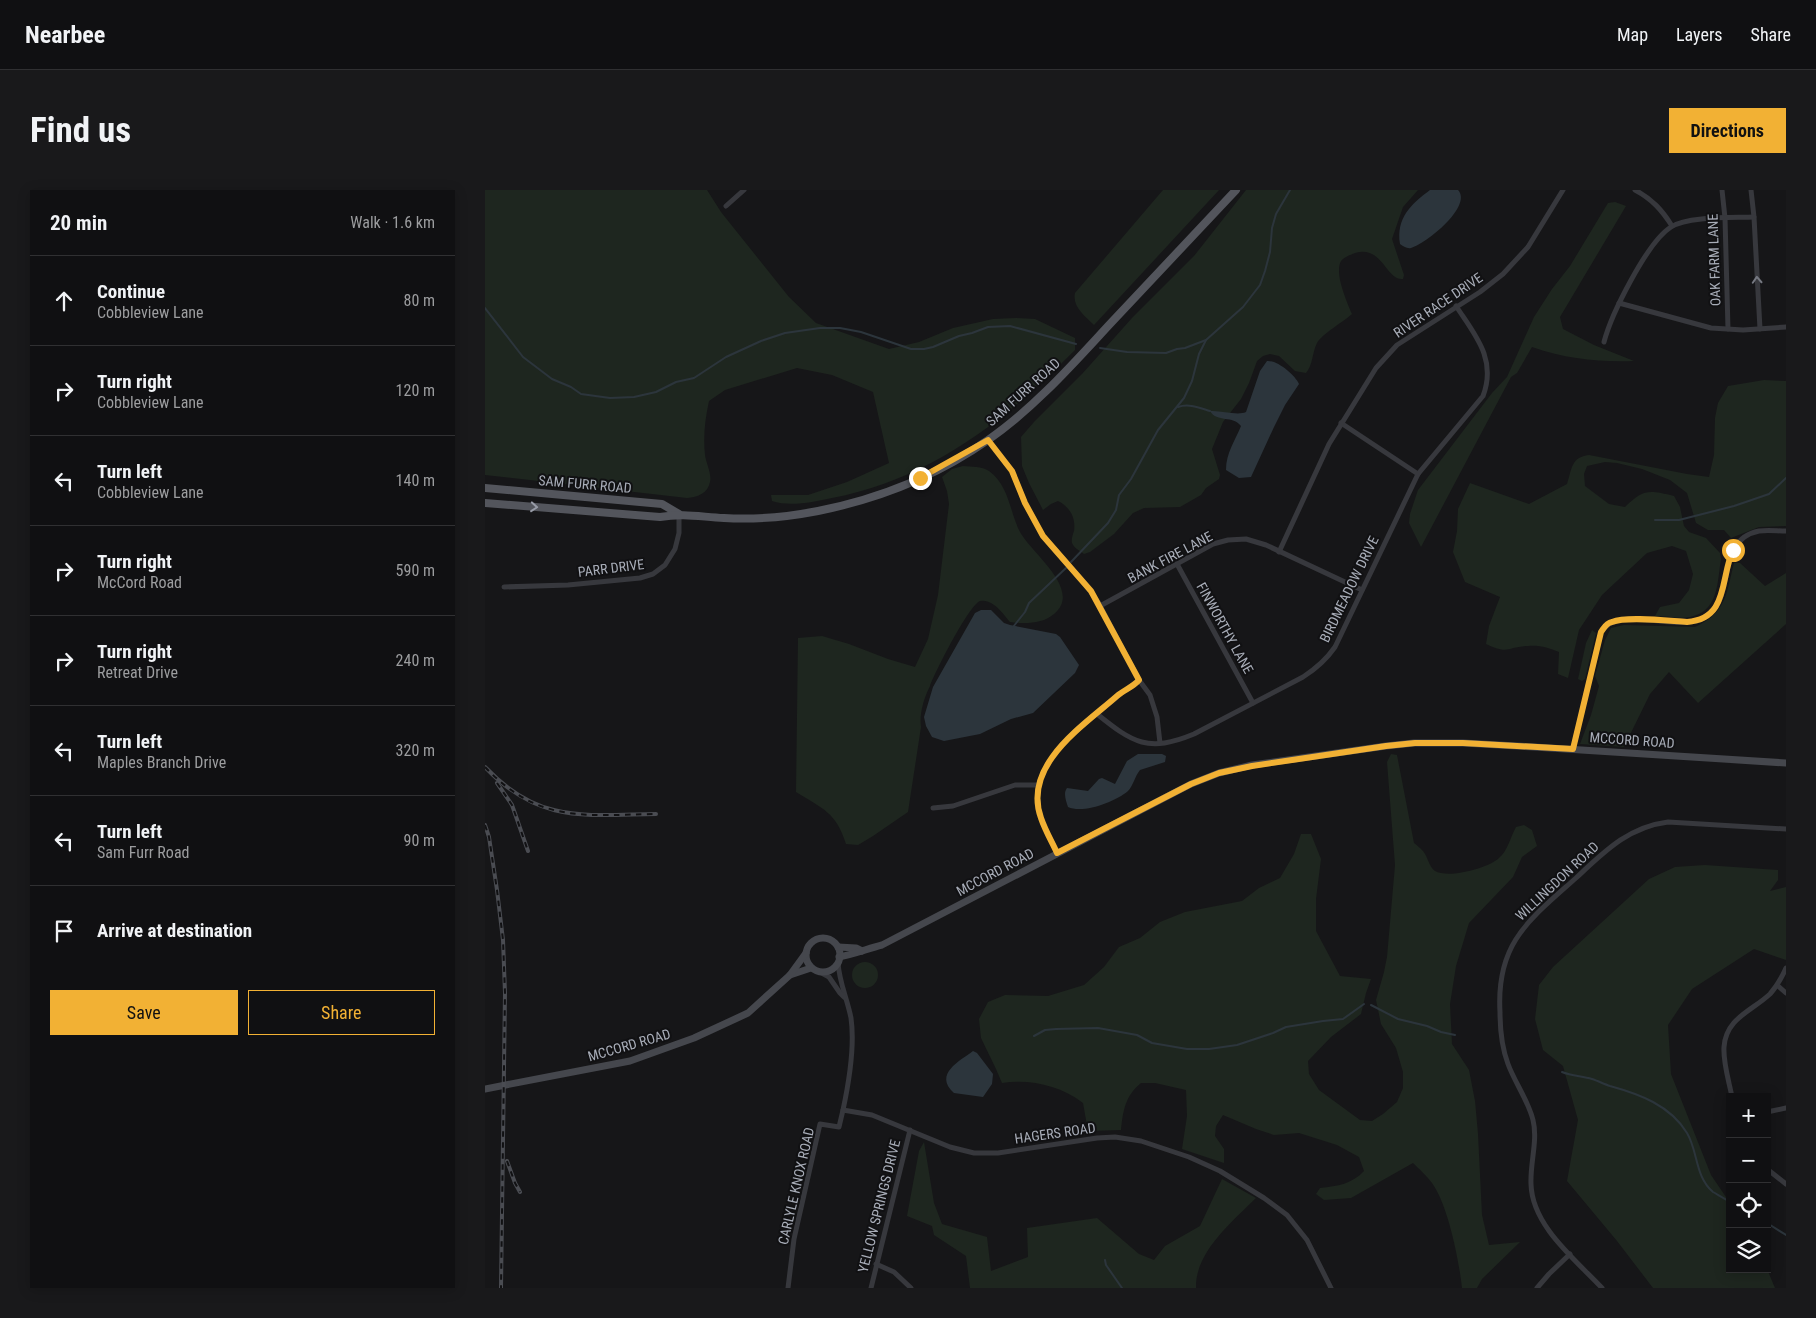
<!DOCTYPE html>
<meta charset="utf-8">
<style>
:root{--surface:#101012;--page:#19191b;--text:#f1f3f6;--muted:#9c9d9f;--line:#303032;--accent:#f2b134}
body{margin:0;font-family:"Roboto Condensed",sans-serif;background:var(--page);color:var(--text)}
.controls{position:absolute;right:15px;bottom:15px;display:grid;overflow:hidden;border-radius:0px;box-shadow:0 2px 12px #0003}
.controls button{width:45px;height:45px;display:grid;place-items:center;padding:0;border:0;border-bottom:1px solid var(--line);background:var(--surface);color:var(--text);font:25px sans-serif}
.stop{position:absolute;width:15px;height:15px;margin:-11px;border:4px solid #f2b134;border-radius:50%;background:#fff}
.stop.end{background:#f2b134;border-color:#fff;box-shadow:0 1px 5px #0008}
.list{margin:0;padding:0;list-style:none}
h2{display:flex;justify-content:space-between;align-items:center;height:65px;margin:0;padding:0 20px;font-size:21px}
h2 small{font-size:16px;font-weight:400;color:var(--muted)}
.list li{display:grid;grid-template-columns:32px 1fr auto;gap:15px;align-items:center;box-sizing:border-box;height:90px;padding:0 20px;border-top:1px solid var(--line)}
.list b{display:block;font-size:19px;white-space:nowrap}
.list p{margin:0;font-size:16px;white-space:nowrap;color:var(--muted)}
.list em{font-size:16px;font-style:normal;color:var(--muted)}
.actions{display:flex;gap:10px;padding:15px 20px}
.actions a{flex:1;padding:11px 0;border:1px solid var(--accent);border-radius:0px;text-align:center;font-size:18px;color:var(--accent)}
.actions .main{background:var(--accent);color:#111}
.icon{flex:none;width:28px;height:28px;fill:none;stroke:currentColor;stroke-width:2;stroke-linecap:round;stroke-linejoin:round}
.map{position:relative;flex:none;width:1301px;height:1098px;overflow:hidden;border-radius:0px}
header{display:flex;align-items:center;gap:30px;box-sizing:border-box;height:70px;padding:0 25px;background:var(--surface);border-bottom:1px solid var(--line)}
header strong{font-size:24px}
nav{display:flex;gap:28px;margin-inline-start:auto;font-size:18px}
.intro{display:flex;align-items:center;justify-content:space-between;box-sizing:border-box;height:120px;padding:0 30px}
h1{margin:0;font-size:35px}
.button{padding:12px 22px;border-radius:0px;background:var(--accent);color:#111;font-size:18px;font-weight:700}
main{display:flex;gap:30px;padding:0 30px}
aside{flex:1;background:var(--surface);border-radius:0px;box-shadow:0 2px 12px #0003}
.map>svg:first-child{display:block}
</style>
<header>
<strong>Nearbee</strong>
<nav><a>Map</a><a>Layers</a><a>Share</a></nav>
</header>
<div class="intro"><h1>Find us</h1><a class="button">Directions</a></div>
<main>
<aside>
<h2>20 min<small>Walk · 1.6 km</small></h2>
<ul class="list">
<li><svg class="icon" aria-label="ahead" viewBox="0 0 24 24"><path d="M12 20V5M6 11l6-6 6 6"/></svg><div><b>Continue</b><p>Cobbleview Lane</p></div><em>80 m</em></li>
<li><svg class="icon" aria-label="right" viewBox="0 0 24 24"><path d="M7 20v-9h11M14 6l5 5-5 5"/></svg><div><b>Turn right</b><p>Cobbleview Lane</p></div><em>120 m</em></li>
<li><svg class="icon" aria-label="left" viewBox="0 0 24 24"><path d="M17 20v-9H6M10 6l-5 5 5 5"/></svg><div><b>Turn left</b><p>Cobbleview Lane</p></div><em>140 m</em></li>
<li><svg class="icon" aria-label="right" viewBox="0 0 24 24"><path d="M7 20v-9h11M14 6l5 5-5 5"/></svg><div><b>Turn right</b><p>McCord Road</p></div><em>590 m</em></li>
<li><svg class="icon" aria-label="right" viewBox="0 0 24 24"><path d="M7 20v-9h11M14 6l5 5-5 5"/></svg><div><b>Turn right</b><p>Retreat Drive</p></div><em>240 m</em></li>
<li><svg class="icon" aria-label="left" viewBox="0 0 24 24"><path d="M17 20v-9H6M10 6l-5 5 5 5"/></svg><div><b>Turn left</b><p>Maples Branch Drive</p></div><em>320 m</em></li>
<li><svg class="icon" aria-label="left" viewBox="0 0 24 24"><path d="M17 20v-9H6M10 6l-5 5 5 5"/></svg><div><b>Turn left</b><p>Sam Furr Road</p></div><em>90 m</em></li>
<li><svg class="icon" aria-label="arrive" viewBox="0 0 24 24"><path d="M6 21V4h12l-3 4 3 4H6"/></svg><div><b>Arrive at destination</b></div></li>
</ul>
<div class="actions"><a class="main">Save</a><a>Share</a></div>
</aside>
<div class="map">
<svg width="1301" height="1098" viewBox="0 0 1301 1098">
<rect width="100%" height="100%" fill="#161618"/>
<g fill="#1e261f">
<path d="M0,0H222L236,22L304,107L331,133L404,159L434,152L468,138L508,129L531,128L550,129L590,148V160C521,230 446,289 347,308C328,312 305,317 287,311L286,305H323L362,292L404,273L388,202L347,185L312,178L240,200L224,211C220,229 218,247 220,265C221,273 227,284 225,292C223,303 213,307 202,308L0,285Z"/>
<path d="M678,0H734L609,135C600,126 587,117 590,103Z"/>
<path d="M761,0H933L918,17L907,49L919,85L918,89C901,91 898,55 870,63C865,65 859,67 856,71C849,83 862,112 867,124C858,132 837,144 832,153C827,163 828,175 821,183L810,181L794,166L785,164L778,166L772,171L764,193L756,209L738,232L727,259L735,285L734,289L721,298L716,305L695,317L659,318L648,323L629,344L605,362L599,364C595,361 589,358 587,353C586,349 588,344 589,341C591,328 585,317 573,311L566,314L558,320L544,293L537,276L536,247L549,232L597,184L647,128L709,66Z"/>
<path d="M1130,12L1141,16L1075,127L1078,139L1109,155L1149,171C1112,172 1082,169 1047,157L1032,183L1026,187L936,357L924,333L925,324L933,300L1007,203L1022,187L1049,127L1067,99L1085,76L1123,13Z"/>
<path d="M1279,190L1301,191V336L1274,337L1246,348L1239,340H1223L1211,333L1202,303L1185,290L1157,279L1132,273L1120,272L1102,276L1099,284L1100,296L1124,314L1140,317C1159,299 1163,300 1189,306L1195,317L1199,336L1204,342L1221,348L1235,363L1236,369C1232,393 1234,421 1205,427C1195,429 1181,426 1170,426L1175,417L1194,413L1204,400L1208,384L1201,361L1187,356L1162,363L1117,405L1094,440L1083,488L1073,484L1074,462C1064,458 1055,455 1043,456C1022,457 1024,465 1001,454L1004,436L1015,407L980,392L968,362L972,341L973,319L985,293L1044,314L1082,294C1087,279 1086,267 1104,265L1202,284L1224,287L1229,265L1230,228L1233,213L1243,196Z"/>
<path d="M478,276C486,277 497,276 504,281C524,295 525,323 535,342C547,364 598,400 569,424C558,434 539,434 525,432C519,425 508,408 495,411C484,415 450,482 445,496C439,508 434,524 436,537L423,622L388,646L373,655L361,654C351,622 338,619 311,602L313,448L337,446L364,454L403,469L430,477L443,449L453,405L464,314L462,301L457,287L467,279Z"/>
<path d="M1249,373H1255L1280,396L1301,383V434L1213,513L1184,482L1165,504L1139,557L1095,554L1106,525L1114,496L1110,486L1120,450L1126,438L1139,435L1210,437C1242,422 1241,404 1249,373Z"/>
<path d="M1107,440L1111,443L1100,489L1097,491L1093,489L1101,453Z"/>
<path d="M906,564L912,565L929,653C932,655 935,658 938,661C943,667 944,677 950,681C963,689 1004,678 1014,668C1022,662 1026,646 1031,637L1039,635L1047,640L1052,656L1037,667L1028,687L984,733L971,776L965,814L967,854L984,880L990,911L993,944L997,1025L1004,1055L1035,1052L997,1089L992,1098H977C974,1070 963,1015 947,993C942,986 934,979 928,973L866,1008L839,1010L831,1004L835,998C853,996 867,994 879,981L874,967L852,955L814,943L789,945L771,939L738,925L731,936L730,946L739,959V973L697,959L702,926L701,900L670,893H656C640,906 638,921 636,940L603,941L598,913C574,895 545,889 517,893L511,879L496,848L494,829L503,812L520,805L563,806L599,795L619,777L634,757L655,748L675,732L700,722L757,711L774,698L795,688L809,664L816,644H826L836,669L831,709V741L855,786L886,789L881,803L876,824L846,847L823,871L824,884L834,900L875,930L887,931L898,924L912,912L918,898V882L911,858L896,834L891,810L899,782L902,767L910,675L902,572Z"/>
<path d="M1220,675L1293,680V690L1285,701L1301,697V770L1269,759L1207,799L1183,835L1186,884L1226,985L1245,1013V1079H1282L1290,1098H1168L1132,1051L1082,991L1093,930L1078,876L1058,860L1050,829L1054,795L1068,777L1164,689L1190,677Z"/>
<circle cx="380" cy="785" r="13"/>
<path d="M439,952L449,1013L457,1034L502,1047L506,1081L543,1067L542,1038L612,1028L654,1064L669,1070L680,1056L715,1036L737,989L771,1008C747,1032 710,1062 711,1098H485L481,1066L449,1045L447,1036L422,1026L434,961Z"/>
</g>
<g fill="#2c353c">
<path d="M945,0H973C988,16 941,54 926,58C922,59 918,56 915,54C911,28 926,14 945,0Z"/>
<path d="M782,171C792,170 810,185 814,194L800,215L789,237L766,287L754,288L741,280C741,263 750,251 756,236C748,225 732,233 725,221C736,220 752,226 761,222L775,181Z"/>
<path d="M496,420H506L519,433L525,435L571,444L575,447L594,475L590,483L548,523L526,529L495,544L459,551L447,547L441,536L439,527L448,497L490,423Z"/>
<path d="M653,564H677L681,566L680,572L655,580C650,586 648,596 643,601C630,612 598,624 583,617C581,611 578,603 582,598L603,601L614,589L617,588L630,594L642,571Z"/>
<path d="M488,861L492,863L508,884L507,894L498,907L469,903C448,884 475,871 488,861Z"/>
</g>
<g fill="none" stroke-linecap="round" stroke-linejoin="round">
<g stroke="#2c353c" stroke-width="2">
<path d="M0,118L38,167L67,189L86,197L96,204L125,208L149,207L171,202L191,192L209,188L241,167L276,151L300,143L335,138H355L376,142L426,159H439L448,157L474,146L487,143L503,137L525,136L591,154"/>
<path d="M615,158L642,162L681,163L692,159L700,158L721,150"/>
<path d="M693,217C704,213 715,218 725,221"/>
<path d="M1170,330H1194L1249,316L1284,304L1301,288"/>
<path d="M586,372L623,333L631,320L634,305L646,289L673,240L699,208L707,191L714,164L721,150L758,117L775,95L780,81L785,62L787,38L791,24L805,0"/>
<path d="M528,437L540,422L544,413L581,378"/>
<path d="M886,815L913,829L942,836L956,842L970,845"/>
<path d="M549,846L560,840L571,839L613,838L652,845L667,853L702,859H724L752,855L788,843L801,837L838,831L858,829L879,814"/>
<path d="M1077,882C1087,886 1097,886 1107,889C1113,891 1119,894 1125,896C1154,904 1185,915 1202,943C1213,961 1210,987 1228,1002C1233,1005 1239,1008 1245,1012"/>
<path d="M1282,1033L1301,1045"/>
<path d="M620,1070L621,1075L637,1098"/>
</g>
<g stroke="#37383d" stroke-width="5">
<path d="M1150,0C1167,9 1177,20 1187,36"/>
<path d="M1237,0L1240,28L1243,139"/>
<path d="M1266,0L1269,27L1275,139"/>
<path d="M241,16L259,0"/>
<path d="M1134,113L1226,138L1258,140L1301,137"/>
<path d="M1119,152C1126,125 1162,52 1186,37C1203,26 1248,28 1269,27"/>
<path d="M856,233L933,284"/>
<path d="M503,250L527,281L540,313L558,346L600,394L613,412L654,490L665,505L672,527L675,553"/>
<path d="M794,362L844,254L891,178L912,155L995,102L1018,84L1043,57L1078,0"/>
<path d="M692,374L768,513"/>
<path d="M19,397L83,395L155,388L168,384L180,375L190,359L194,343V324"/>
<path d="M615,416L728,354L743,350L761,349L781,355L877,400"/>
<path d="M612,524C648,553 663,563 709,544L818,487C832,478 841,470 850,457L933,284L998,206C1012,169 990,145 971,116"/>
<path d="M1088,559L1116,442C1134,413 1193,444 1221,427C1252,407 1229,350 1274,341C1283,340 1292,341 1301,341"/>
<path d="M448,618L468,616L530,595H553"/>
<path d="M572,663C567,651 560,640 556,628C537,575 598,536 633,506C639,500 648,497 654,490"/>
<path d="M353,772C354,792 362,808 366,828C370,856 364,892 358,920L387,925L465,957L489,963H513L612,948L630,947L656,951L704,967L735,981L779,1008L802,1025L822,1050L846,1098"/>
<path d="M333,781L344,787L355,803L359,807"/>
<path d="M1292,795L1301,803"/>
<path d="M1247,907C1244,891 1238,873 1239,857C1241,828 1267,821 1285,804C1292,796 1297,787 1301,778"/>
<path d="M1282,922L1301,918"/>
<path d="M1282,979L1301,994"/>
<path d="M391,1074L409,1082L426,1098"/>
<path d="M303,1098L309,1049L335,934L354,937L358,920"/>
<path d="M386,1098L425,940"/>
<path d="M1052,1098L1064,1084L1085,1064"/>
<path d="M1117,1098C1091,1070 1047,1036 1046,994C1045,973 1053,950 1048,930C1043,910 1030,893 1023,874C1017,858 1015,840 1015,822C1011,753 1044,730 1091,688C1119,662 1143,637 1183,632L1301,639"/>
</g>
<g stroke="#45474d" stroke-width="7">
<circle cx="338" cy="765" r="17"/>
<path d="M353,757L371,758L377,761"/>
<path d="M354,767C369,764 382,759 397,755L706,594L734,583L767,575L901,556L929,553H978L1049,557L1301,573"/>
<path d="M305,785L326,778"/>
<path d="M0,899L145,871L209,848L263,823L305,785L321,763"/>
</g>
<g stroke="#53555c" stroke-width="8">
<path d="M0,298L177,314L194,324"/>
<path d="M0,313L175,327C199,323 216,327 239,328C271,330 302,327 333,321C393,309 453,285 503,250C549,218 587,175 624,135C666,90 709,45 751,0"/>
</g>
<defs>
<g id="rail">
<path d="M0,577C54,634 100,625 171,624"/>
<path d="M12,593L27,615L43,661"/>
<path d="M0,635L4,647L12,700L18,750L20,803L16,1098"/>
<path d="M22,971L30,993L35,1002"/>
</g>
</defs>
<use href="#rail" stroke="#4a4c52" stroke-width="4"/>
<use href="#rail" stroke="#111113" stroke-width="2" stroke-dasharray="5.5" stroke-linecap="butt"/>
</g>
<defs><path id="oneway-chevron" d="M-2-3.5L2.5 0L-2 3.5" fill="none" stroke-width="1.6" stroke-linecap="round" stroke-linejoin="round" transform="scale(1.25)"/></defs>
<use stroke="#757881" href="#oneway-chevron" transform="translate(1272 90) rotate(-93)"/>
<use stroke="#979ba6" href="#oneway-chevron" transform="translate(49 317) rotate(5)"/>
<g fill="none" stroke-linecap="round" stroke-linejoin="round">
<path stroke="#f2b134" stroke-width="6" d="M435,288L503,250L527,281L540,313L558,346L606,401L654,490C648,497 639,500 632,506C598,536 537,575 556,628C560,640 567,652 572,663L706,594L734,583L767,576L901,556L930,553H978L1088,559L1116,442C1119,438 1121,433 1127,432C1142,426 1184,431 1202,432C1244,429 1235,388 1248,360"/>
</g>
<g text-anchor="middle" dominant-baseline="central" stroke-width="4" stroke-linejoin="round" paint-order="stroke">
<g font-size="14" fill="#a8adb8" stroke="#111113">
<text transform="translate(1229 70) rotate(-92)">OAK FARM LANE</text>
<text transform="translate(953 115) rotate(-34)">RIVER RACE DRIVE</text>
<text transform="translate(538 202) rotate(-42)">SAM FURR ROAD</text>
<text transform="translate(100 294) rotate(5)">SAM FURR ROAD</text>
<text transform="translate(685 367) rotate(-28)">BANK FIRE LANE</text>
<text transform="translate(126 378) rotate(-7)">PARR DRIVE</text>
<text transform="translate(864 399) rotate(-64)">BIRDMEADOW DRIVE</text>
<text transform="translate(740 438) rotate(61)">FINWORTHY LANE</text>
<text transform="translate(1147 550) rotate(4)">MCCORD ROAD</text>
<text transform="translate(510 682) rotate(-28)">MCCORD ROAD</text>
<text transform="translate(1072 691) rotate(-43)">WILLINGDON ROAD</text>
<text transform="translate(144 855) rotate(-16)">MCCORD ROAD</text>
<text transform="translate(570 943) rotate(-8)">HAGERS ROAD</text>
<text transform="translate(311 996) rotate(-77)">CARLYLE KNOX ROAD</text>
<text transform="translate(394 1016) rotate(-76)">YELLOW SPRINGS DRIVE</text>
</g>
</g>
</svg>
<div class="controls">
<button>+</button>
<button>−</button>
<button><svg class="icon" aria-label="locate" viewBox="0 0 24 24"><circle cx="12" cy="12" r="6"/><path d="M12 2v4M12 18v4M2 12h4M18 12h4"/></svg></button>
<button><svg class="icon" aria-label="layers" viewBox="0 0 24 24"><path d="M12 4l9 5-9 5-9-5zM3 14l9 5 9-5"/></svg></button>
</div>
<div class="stop" style="left:1248px;top:360px"></div>
<div class="stop end" style="left:435px;top:288px"></div>
</div>
</main>
